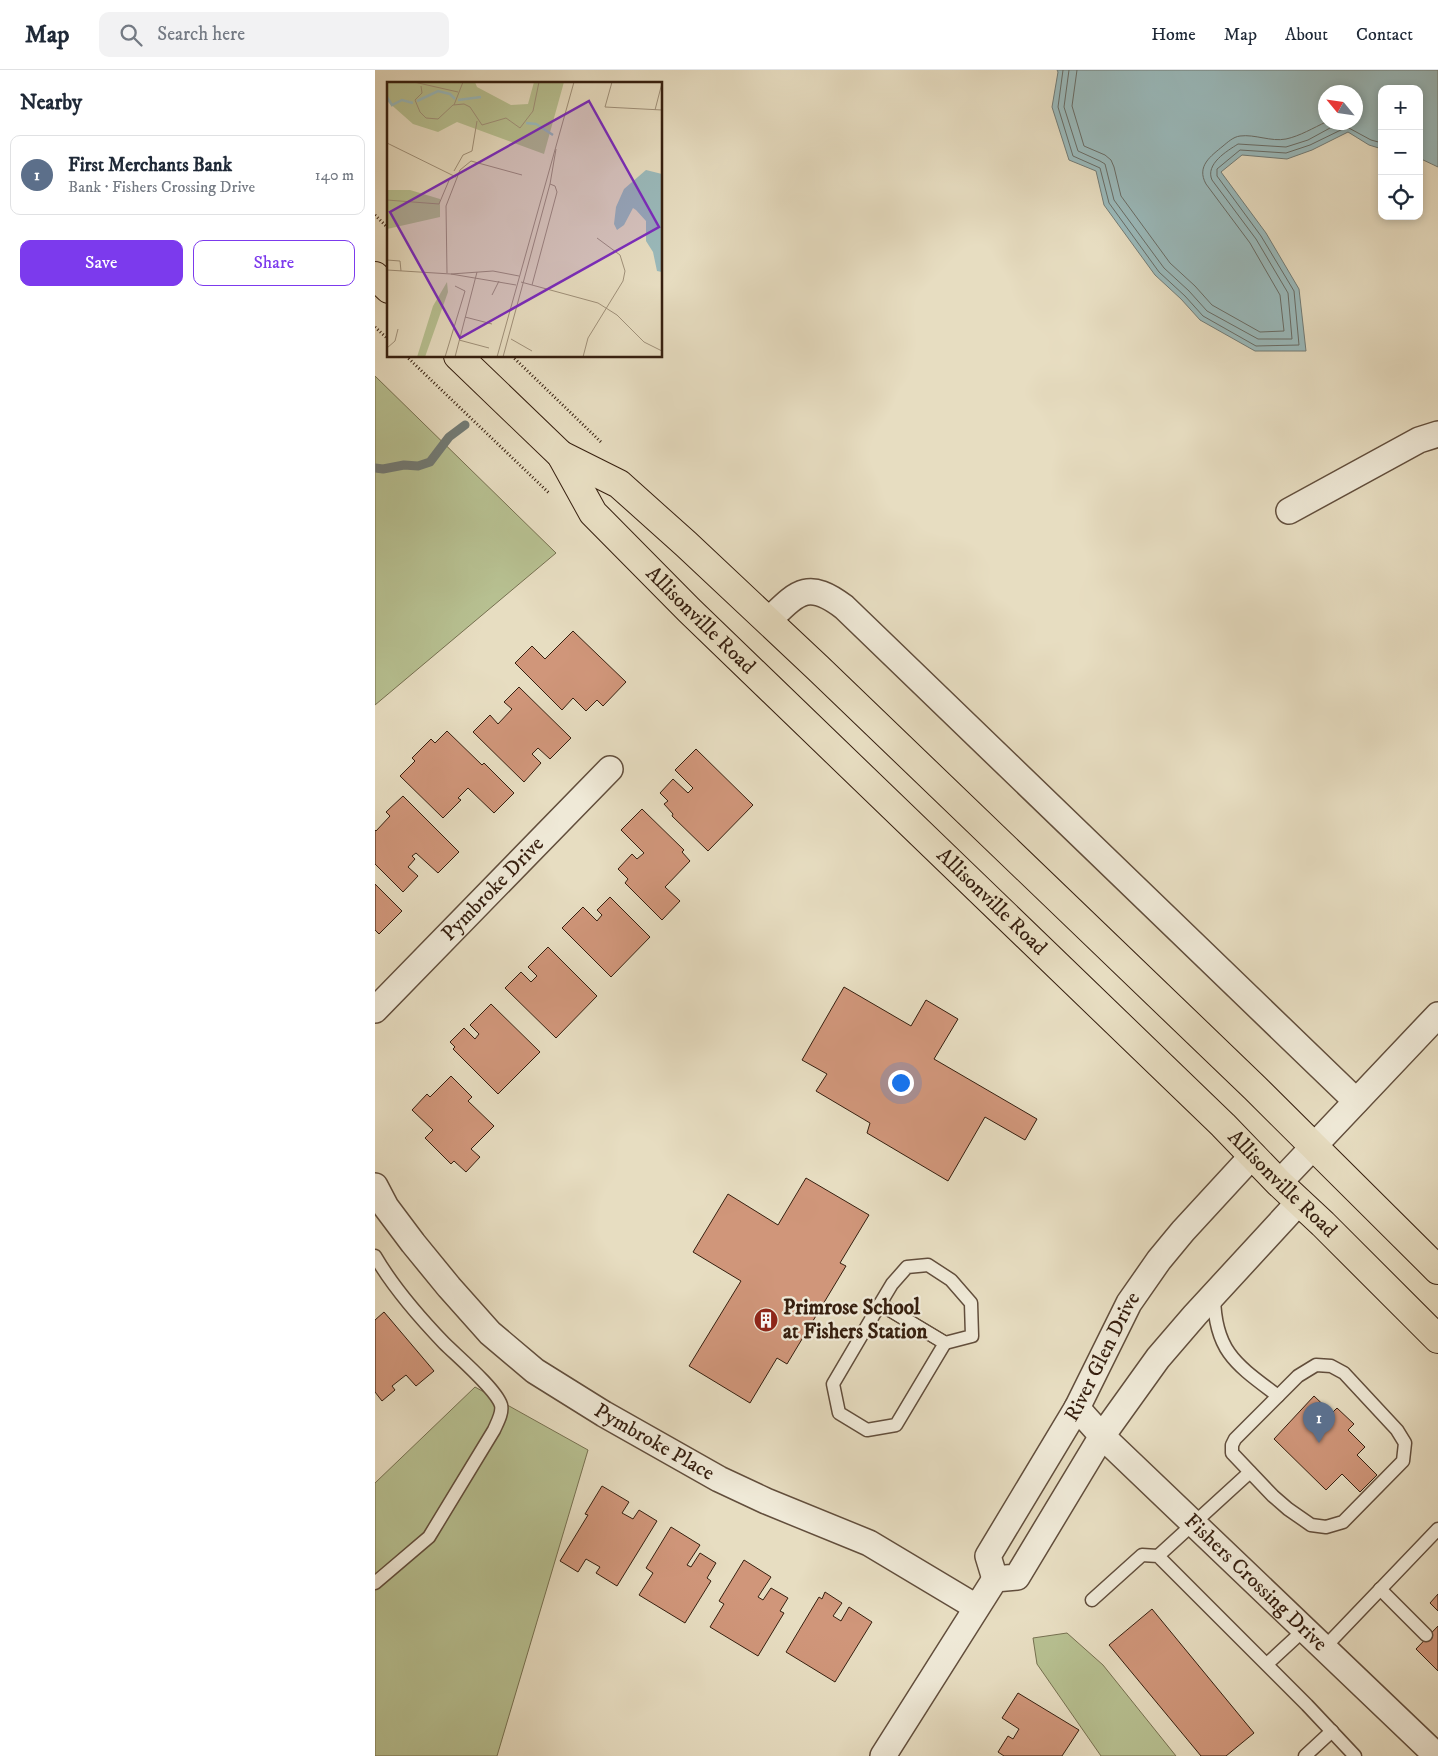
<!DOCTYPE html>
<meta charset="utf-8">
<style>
:root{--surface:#fff;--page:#f2f2f3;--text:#1f2937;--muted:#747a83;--line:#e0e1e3;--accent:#7c3aed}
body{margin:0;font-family:"IM FELL DW Pica",serif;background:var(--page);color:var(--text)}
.controls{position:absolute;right:15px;top:15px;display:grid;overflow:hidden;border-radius:10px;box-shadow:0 2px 8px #0003}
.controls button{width:45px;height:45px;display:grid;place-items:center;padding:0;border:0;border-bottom:1px solid var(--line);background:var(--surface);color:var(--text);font:25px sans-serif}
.compass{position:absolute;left:943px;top:15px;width:45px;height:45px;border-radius:50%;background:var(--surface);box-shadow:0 2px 8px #0003;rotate:299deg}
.you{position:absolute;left:525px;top:1012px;width:18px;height:18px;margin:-12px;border:4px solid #fff;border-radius:50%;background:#1a73e8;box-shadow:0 0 0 8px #1a73e833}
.badge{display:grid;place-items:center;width:32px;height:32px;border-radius:50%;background:var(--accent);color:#fff;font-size:16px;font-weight:700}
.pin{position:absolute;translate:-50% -41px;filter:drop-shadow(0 1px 2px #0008)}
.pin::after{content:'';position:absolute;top:26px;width:18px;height:15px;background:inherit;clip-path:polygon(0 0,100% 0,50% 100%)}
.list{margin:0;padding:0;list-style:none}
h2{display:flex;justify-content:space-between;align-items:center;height:65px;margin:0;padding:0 20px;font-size:21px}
h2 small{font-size:16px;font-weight:400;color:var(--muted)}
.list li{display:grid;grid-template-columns:32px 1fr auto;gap:15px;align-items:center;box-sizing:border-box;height:80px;margin:0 10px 10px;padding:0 10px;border:1px solid var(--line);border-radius:10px}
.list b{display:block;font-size:19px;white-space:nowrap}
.list p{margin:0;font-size:16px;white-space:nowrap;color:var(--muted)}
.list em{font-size:16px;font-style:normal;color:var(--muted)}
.actions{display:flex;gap:10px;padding:15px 20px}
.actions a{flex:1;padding:11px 0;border:1px solid var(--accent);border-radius:10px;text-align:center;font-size:18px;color:var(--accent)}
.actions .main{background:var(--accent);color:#fff}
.icon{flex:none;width:28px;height:28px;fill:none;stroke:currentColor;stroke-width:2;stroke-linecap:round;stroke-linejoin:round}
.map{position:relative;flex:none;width:1063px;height:1686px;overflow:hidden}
header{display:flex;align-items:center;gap:30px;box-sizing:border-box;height:70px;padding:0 25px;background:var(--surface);border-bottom:1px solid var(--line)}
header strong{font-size:24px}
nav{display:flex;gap:28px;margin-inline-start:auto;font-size:18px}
.search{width:350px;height:45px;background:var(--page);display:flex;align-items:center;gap:12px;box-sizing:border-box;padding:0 18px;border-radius:10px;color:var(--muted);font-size:19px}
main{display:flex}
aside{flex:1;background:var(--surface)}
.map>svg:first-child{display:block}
</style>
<header>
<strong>Map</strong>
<div class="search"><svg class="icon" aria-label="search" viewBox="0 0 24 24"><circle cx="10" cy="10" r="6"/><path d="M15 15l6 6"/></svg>Search here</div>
<nav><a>Home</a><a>Map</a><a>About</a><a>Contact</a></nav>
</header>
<main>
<aside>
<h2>Nearby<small></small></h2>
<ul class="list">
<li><span class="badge" style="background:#5c6f8a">1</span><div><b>First Merchants Bank</b><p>Bank · Fishers Crossing Drive</p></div><em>140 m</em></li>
</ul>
<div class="actions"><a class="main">Save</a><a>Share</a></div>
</aside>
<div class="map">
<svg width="1063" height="1686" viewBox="0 0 1063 1686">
<rect width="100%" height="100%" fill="#e7ddc1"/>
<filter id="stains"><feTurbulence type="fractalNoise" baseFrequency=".004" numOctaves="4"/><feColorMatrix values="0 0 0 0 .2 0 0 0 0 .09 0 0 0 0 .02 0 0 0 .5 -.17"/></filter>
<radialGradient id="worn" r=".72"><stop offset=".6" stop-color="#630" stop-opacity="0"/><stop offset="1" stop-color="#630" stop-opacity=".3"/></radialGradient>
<g fill="#b7c091" stroke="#767050">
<path d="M0,306L181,483L0,635Z"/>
<path d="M100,1317L213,1380L122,1686H0V1413Z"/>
<path d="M692,1563L728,1595L801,1686H726L662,1594L658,1568Z"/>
</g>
<path fill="#9ababc" stroke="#727c77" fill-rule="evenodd" d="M682,0H1063V97L1044,88V19H1007V79L994,75L973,62L937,80L912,89L867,85L846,102L891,163L924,219L931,281H880L825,250L806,229L780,205L729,135L721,101L694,90L677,37L683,2ZM951,22H981V52H951Z"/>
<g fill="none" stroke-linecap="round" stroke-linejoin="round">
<g stroke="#686c66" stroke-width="1">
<path d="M688,0L683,37L698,86L725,98L734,133L784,202L810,226L828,246L881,276L924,275L919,221L886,166L842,106V99L865,80L911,83L935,75L972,57L996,70L1007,73"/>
<path d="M694,0L689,37L703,81L725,91L730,94L739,130L789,198L814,221L832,241L883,269H917L913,223L881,169L837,110C830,94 852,81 863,74L911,77L933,70L966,52"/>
<path d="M702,0L697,36L709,76L730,85L736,90L739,97L746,126L795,193L820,216L837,235L885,262L909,261L905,225L875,173L831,114C821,96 836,86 848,76C853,72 858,67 865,66C880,64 896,72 911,69C925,66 938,58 951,52"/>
</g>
<path stroke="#727c77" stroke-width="9" d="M0,398L8,399L29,395L43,396L55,392L74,367L90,355"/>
</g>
<g fill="#d0967a" stroke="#361f0f">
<path d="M198,561L251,612L228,636L222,630L211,641L198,628L187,640L140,593L157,576L170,589Z"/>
<path d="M144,617L196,668L175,689L163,678L157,684L166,693L149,712L98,662L115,645L123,654L137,639L129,632Z"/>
<path d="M72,661L107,695L109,693L139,723L119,743L93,718L83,728L86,730L68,748L25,706L40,691L37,688L56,669L60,673Z"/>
<path d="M321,679L378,735L333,781L297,746L298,744L289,734L293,731L285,723L298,709L313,723L318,718L300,700Z"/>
<path d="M28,726L84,782L63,803L41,783L37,786L40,789L33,797L43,806L28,822L0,794V760L1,761L15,746L11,742Z"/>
<path d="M267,739L309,780L307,782L315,791L290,817L305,831L287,850L250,813L253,809L243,799L257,784L262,789L269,783L246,760Z"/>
<path d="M0,814L27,841L4,864L0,860Z"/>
<path d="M235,827L275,867L236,907L187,858L208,837L222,851L227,845L222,840Z"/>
<path d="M173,877L222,926L181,968L130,918L146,902L156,912L162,906L153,897Z"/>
<path d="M469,917L536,956L551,930L583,949L559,989L662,1049L650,1070L610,1047L573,1111L492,1063L495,1053L441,1021L452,1004L427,990Z"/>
<path d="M116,934L165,982L123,1024L78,979L80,977L75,972L89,958L100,969L104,964L95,955Z"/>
<path d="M76,1006L97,1027L93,1031L119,1056L96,1079L105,1087L91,1102L79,1091L76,1094L50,1068L58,1060L37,1040L52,1024L55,1027Z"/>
<path d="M431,1108L494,1145L465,1193L471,1196L412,1294L402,1288L375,1333L314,1296L366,1211L318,1182L353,1124L403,1155Z"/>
<path d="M9,1242L59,1301L41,1316L31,1305L17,1316L20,1320L7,1331L0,1322V1250Z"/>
<path d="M939,1326L957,1343L962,1338L979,1354L973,1360L990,1377L982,1385L1002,1405L985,1422L967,1404L951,1420L899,1369Z"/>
<path d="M227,1416L254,1432L247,1443L258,1449L264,1440L282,1451L242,1516L221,1503L225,1497L211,1489L203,1502L185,1491L213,1445L210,1444Z"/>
<path d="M296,1457L325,1475L312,1495L316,1497L325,1483L341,1493L332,1508L336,1511L310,1553L264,1525L278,1503L271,1498Z"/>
<path d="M369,1490L396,1507L383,1527L388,1530L396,1518L413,1528L405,1541L409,1543L383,1586L335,1557L349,1534L344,1531Z"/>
<path d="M450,1522L467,1533L458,1546L466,1551L474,1537L497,1552L460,1612L411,1582L444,1527L447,1529Z"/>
<path d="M1063,1524V1541L1055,1533Z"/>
<path d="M777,1539L879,1663L851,1686H826L734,1575Z"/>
<path d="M1063,1556V1601L1041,1579Z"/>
<path d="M643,1623L704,1660L687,1686H629L623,1682L633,1666L638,1669L644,1659L627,1648Z"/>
</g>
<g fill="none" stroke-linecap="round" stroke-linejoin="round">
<defs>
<g id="service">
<path d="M0,1186C18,1217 44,1247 69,1273C82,1286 121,1319 126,1335C128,1343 122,1353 119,1360L54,1467L0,1513"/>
<path d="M553,1195L576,1210L596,1233L597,1266L570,1273L505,1234L517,1214L532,1197Z"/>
<path d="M839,1227C840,1282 862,1295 903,1326"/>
<path d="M505,1234L570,1273L521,1355L492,1360L464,1343L458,1314Z"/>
<path d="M941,1295L956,1296L969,1303L1022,1360L1030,1373L1028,1391L968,1452L951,1457L936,1455L913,1439L898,1426L857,1383V1375L860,1369L923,1306Z"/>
<path d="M783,1486L875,1402"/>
<path d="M1005,1519L1051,1565"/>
<path d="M717,1530L767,1485L783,1486L932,1635L980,1686"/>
<path d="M949,1578L1063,1459"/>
<path d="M892,1594L930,1559"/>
<path d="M930,1686L957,1661"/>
</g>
<g id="minor">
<path d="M914,441L1044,370L1063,364"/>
<path d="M393,551C422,523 432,509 469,537L981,1031"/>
<path id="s1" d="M0,940L235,699"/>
<path d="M904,1113L1063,945"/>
<path id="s2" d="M0,1116L11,1137L38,1173L74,1217L115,1263L160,1301L229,1344L344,1409L391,1431L494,1473L601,1537"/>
<path id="s3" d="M702,1338L727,1366L1062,1686"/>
<path id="s4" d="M620,1509L613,1486L702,1338L754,1233L784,1190L808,1161L878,1085"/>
<path d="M508,1686L620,1509L642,1507L727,1366L783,1288L820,1245L924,1132"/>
</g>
<g id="primary">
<path d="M0,206L14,219"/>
<path id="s5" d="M83,286L186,385L218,443L314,540L848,1055L904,1113L948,1154L1063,1269"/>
<path d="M186,385L244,414L311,474L443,598L880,1018L1063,1200"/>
</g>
</defs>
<use href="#service" stroke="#624e3c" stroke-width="15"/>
<use href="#minor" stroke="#624e3c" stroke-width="28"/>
<use href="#primary" stroke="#361f0f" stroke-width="30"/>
<g stroke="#361f0f" stroke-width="3" stroke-dasharray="1 2.5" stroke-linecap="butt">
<path d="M0,145L14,159"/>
<path d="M0,257L14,270"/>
<path d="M31,286L175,424"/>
<path d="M137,286L227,373"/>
</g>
<use href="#service" stroke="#efe9d7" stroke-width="12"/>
<use href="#minor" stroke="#efe9d7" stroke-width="25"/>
<use href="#primary" stroke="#e7ddc1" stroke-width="28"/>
</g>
<defs>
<symbol id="building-disc" viewBox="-11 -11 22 22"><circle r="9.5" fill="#8f2418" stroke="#efe9d7"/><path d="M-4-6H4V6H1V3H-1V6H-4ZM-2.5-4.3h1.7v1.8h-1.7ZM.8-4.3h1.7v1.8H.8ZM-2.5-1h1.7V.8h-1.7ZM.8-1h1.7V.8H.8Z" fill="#fff"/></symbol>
</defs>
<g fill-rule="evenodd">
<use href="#building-disc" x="377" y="1236" width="28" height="28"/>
</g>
<g text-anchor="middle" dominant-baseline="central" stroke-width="4.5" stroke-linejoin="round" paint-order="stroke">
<g font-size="21" fill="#361f0f" stroke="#efe9d7">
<text stroke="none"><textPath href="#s5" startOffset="361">Allisonville Road</textPath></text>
<text stroke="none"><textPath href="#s1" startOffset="169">Pymbroke Drive</textPath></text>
<text stroke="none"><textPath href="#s5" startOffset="766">Allisonville Road</textPath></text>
<text stroke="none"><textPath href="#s5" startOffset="1171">Allisonville Road</textPath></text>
<text stroke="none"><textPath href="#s4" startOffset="254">River Glen Drive</textPath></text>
<text stroke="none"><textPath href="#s2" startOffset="385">Pymbroke Place</textPath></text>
<text stroke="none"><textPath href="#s3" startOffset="250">Fishers Crossing Drive</textPath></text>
</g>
<g font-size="21" font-weight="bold" fill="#361f0f" stroke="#efe9d7" text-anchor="start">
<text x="408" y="1238">Primrose School<tspan x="408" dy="24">at Fishers Station</tspan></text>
</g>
</g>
<g transform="translate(12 12)">
<rect width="275" height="275" fill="#e7ddc1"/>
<path d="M0,0H88L90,5L124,23L141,22L147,0H177L157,72L70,40L51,50L26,42L0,19ZM0,108H23L53,117V135L0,147ZM60,200L61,210L38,275H30L46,224Z" fill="#b7c091"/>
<path d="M259,88L275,92V190L270,189L266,170L259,159V139L249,128L246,126L237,143L230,148L227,142L229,125L237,107Z" fill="#9ababc"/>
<path fill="none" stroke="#9ababc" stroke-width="2.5" d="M0,15L5,23L15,18L26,21M71,18L94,15M30,19L51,9L63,12L68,17M139,41L149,42L166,53"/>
<path fill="none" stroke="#a0917a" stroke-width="1" d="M27,0L71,10M225,0L218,25L275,28M34,4L35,11L28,18L33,30L39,36L51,37L66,23L77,22L83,25L95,43L119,36L133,46L146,29L152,0M67,23L76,0M268,28L275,1M0,61L69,95M67,89L76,73L85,69L90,39M0,118L52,122L63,96M0,178L13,179L14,189M0,188L64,192L129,203M60,191L59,124L73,88L84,79L135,93M64,192L106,189L132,194M134,200L211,221L230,233L257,260L275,269M145,203L170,110L168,104L163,102M105,213L112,199M78,235L105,242M124,257L145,269M72,258L102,266M0,266L8,259L11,247M58,275L78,209L68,204M68,275L90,190M110,275L187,0M116,275L163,102L169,67M196,275L201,256L236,199L238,189L233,173L210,156"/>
<path fill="#7b2cbf" fill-opacity="0.15" stroke="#7b2cbf" stroke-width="2.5" d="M202,19L272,145L73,256L3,130Z"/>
<rect width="275" height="275" fill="none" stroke="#361f0f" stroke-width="2.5"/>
</g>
<rect width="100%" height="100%" filter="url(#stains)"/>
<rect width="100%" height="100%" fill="url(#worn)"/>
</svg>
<div class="controls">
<button>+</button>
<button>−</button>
<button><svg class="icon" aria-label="locate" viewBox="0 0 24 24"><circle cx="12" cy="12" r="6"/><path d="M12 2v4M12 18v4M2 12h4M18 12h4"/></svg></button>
</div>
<svg class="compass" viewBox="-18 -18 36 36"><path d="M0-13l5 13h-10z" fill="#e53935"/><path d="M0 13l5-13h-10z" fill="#747a83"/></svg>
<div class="you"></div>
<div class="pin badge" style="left:944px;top:1373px;background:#5c6f8a">1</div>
</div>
</main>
